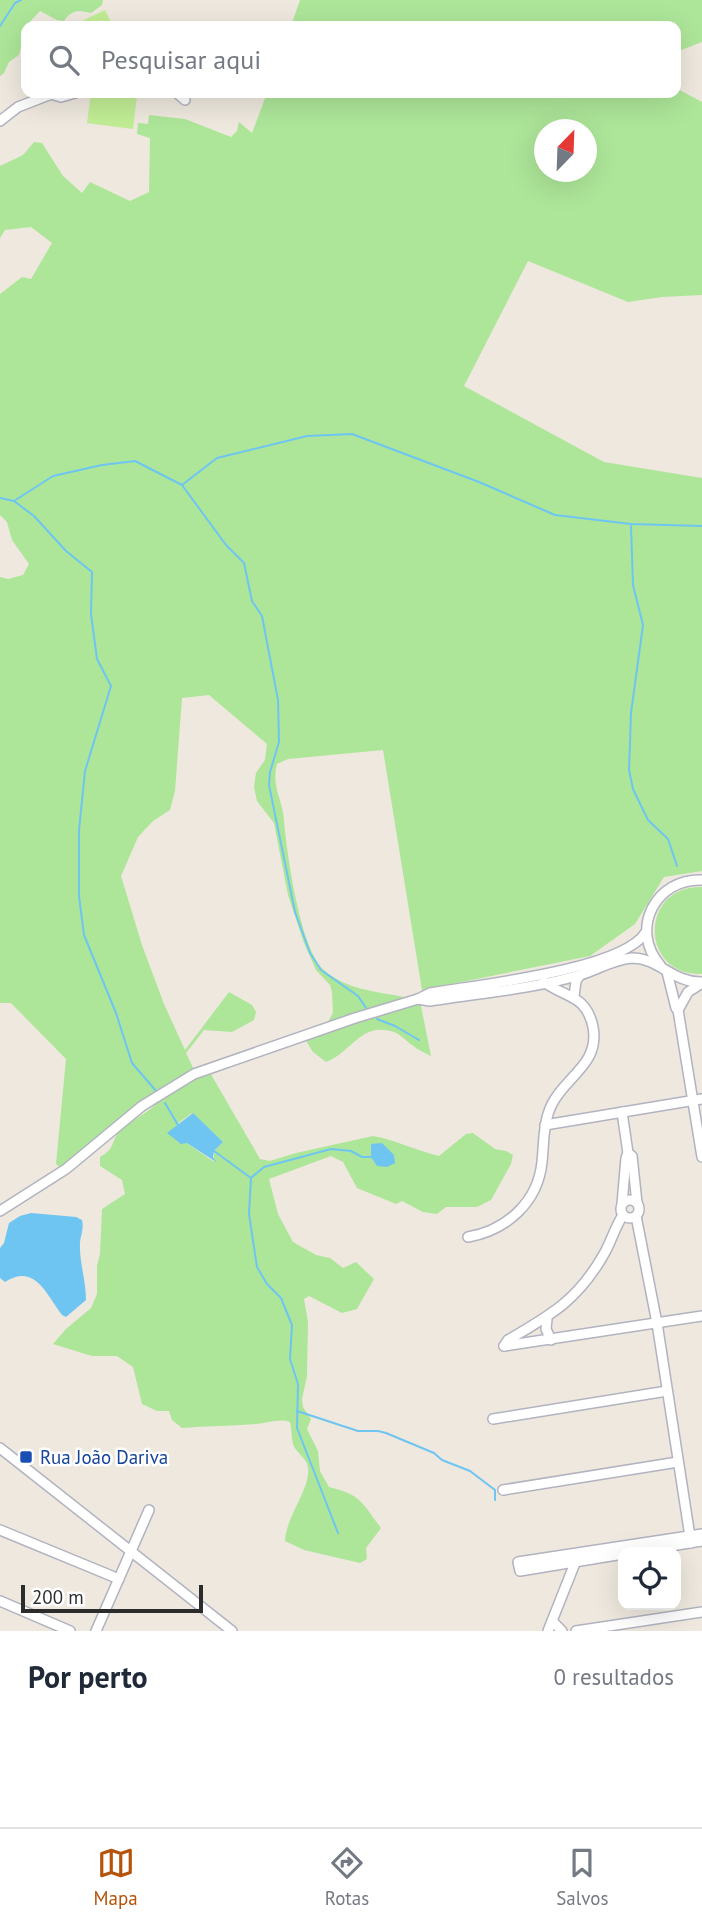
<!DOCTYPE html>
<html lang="pt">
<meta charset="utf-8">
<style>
:root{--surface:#fff;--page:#f2f2f3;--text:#1f2937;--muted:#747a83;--line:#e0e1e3;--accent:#b45309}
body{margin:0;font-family:"PT Sans",sans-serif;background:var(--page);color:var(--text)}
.controls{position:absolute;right:21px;bottom:21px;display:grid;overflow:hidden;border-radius:14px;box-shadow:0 7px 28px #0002}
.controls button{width:63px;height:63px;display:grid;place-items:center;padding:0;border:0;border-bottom:2px solid var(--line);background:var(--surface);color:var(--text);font:35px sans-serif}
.compass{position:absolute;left:534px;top:119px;width:63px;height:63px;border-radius:50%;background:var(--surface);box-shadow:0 7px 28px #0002;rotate:23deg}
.scale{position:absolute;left:21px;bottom:18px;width:182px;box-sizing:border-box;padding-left:7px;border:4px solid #2c2c2c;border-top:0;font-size:19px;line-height:24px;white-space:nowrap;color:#2c2c2c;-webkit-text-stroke:5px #fff;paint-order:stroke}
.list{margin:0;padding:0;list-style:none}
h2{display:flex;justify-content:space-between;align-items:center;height:91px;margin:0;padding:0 28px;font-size:30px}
h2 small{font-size:23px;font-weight:400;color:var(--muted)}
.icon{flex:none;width:38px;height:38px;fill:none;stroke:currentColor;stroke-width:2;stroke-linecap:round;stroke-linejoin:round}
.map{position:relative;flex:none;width:702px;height:1631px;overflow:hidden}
.search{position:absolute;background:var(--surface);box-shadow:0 7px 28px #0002;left:21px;right:21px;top:21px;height:77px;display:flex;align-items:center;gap:18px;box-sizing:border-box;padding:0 24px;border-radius:14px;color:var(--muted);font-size:26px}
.sheet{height:196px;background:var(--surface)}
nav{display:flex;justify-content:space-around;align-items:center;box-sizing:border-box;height:98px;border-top:2px solid var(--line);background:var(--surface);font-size:19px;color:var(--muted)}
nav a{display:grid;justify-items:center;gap:4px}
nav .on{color:var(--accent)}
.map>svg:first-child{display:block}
</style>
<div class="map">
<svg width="702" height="1631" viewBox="0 0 702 1631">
<rect width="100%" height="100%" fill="#eee8de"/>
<g fill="#ade699" fill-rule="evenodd">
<path d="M0,0H103L102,5L91,13C78,10 71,10 64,21L57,20L40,11L26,26L19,55L9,62L4,73L0,76Z"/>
<path d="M300,0H702V42L676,52V26H291Z"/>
<path d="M676,88L702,102V295L662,297L628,302L528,261L464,386L604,462L702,478V871L664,877L635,924L590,956L422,990L383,750L288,759L277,764C271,788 283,799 284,821C287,854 300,949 324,970C351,994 388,991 420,1001L431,1056C425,1053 418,1050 412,1045C406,1041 400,1034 394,1032C361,1021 352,1052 326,1062L313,1052L305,1039L326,1025L333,1013L332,992L330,985L316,970L304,943L288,895L274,823L257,801L254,787L256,773L265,760L267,744L209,695L182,698L175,791L170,810L153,821L138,837L121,876L142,945L164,1004L185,1050L229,992L252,1005L256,1012L254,1020L232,1032L204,1030L186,1053L197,1076L209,1071L260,1159L270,1161L296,1153L373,1136C396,1140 417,1151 439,1156L466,1134L473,1133L495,1149L506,1151L513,1155L511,1164L491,1200L477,1207H446L437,1214L423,1212L402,1201L396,1204L357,1188L343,1162L331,1156L269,1179L278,1214L293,1242L316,1255L330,1258L343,1268L356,1262L374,1279L357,1309L342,1313L309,1296L304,1299L308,1322L307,1376L302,1399L303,1407L311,1419L307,1429L318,1451L320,1471L329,1487C362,1495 362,1503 381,1528L366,1548L367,1559L360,1563L304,1550L285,1541C286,1516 311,1489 308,1467C306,1457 296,1453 293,1444C291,1437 292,1429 290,1422C278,1418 268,1423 256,1424C231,1426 207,1426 182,1428L172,1420L169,1411H157L142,1404L133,1367L117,1356H92L53,1344L66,1329L91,1308L97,1294V1266L100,1254L102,1209L125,1194L122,1180L100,1166V1157C117,1148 110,1140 121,1130C132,1120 144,1115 155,1105L113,1124L61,1168L56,1164L66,1059L11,1003H0V577L8,579L23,575L29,564L12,540L7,522L0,515V294L22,277L31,279L52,243L31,227L5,230L0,238V166L23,155L34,142L42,143L63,176L82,193L90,182L130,201L149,192L150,138L137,134L138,123L148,124L149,115L185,119L231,137L237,131L239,122L252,133L267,93H676ZM544,130H586V172H544ZM192,1113L223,1142L214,1151V1162L187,1143L177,1124Z"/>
<path d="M702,887V974C639,976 639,885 702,887Z"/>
</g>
<g fill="#c1ed95">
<path d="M105,10L113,26H71Z"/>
<path d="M91,93L137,95L133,129L87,123Z"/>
</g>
<g fill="#6fc5f2">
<path d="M193,1113L223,1142L214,1151L213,1157L216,1162L187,1143L181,1144L167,1133Z"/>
<path d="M382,1143L394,1155L395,1163L387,1167L377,1166L371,1157V1144Z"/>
<path d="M31,1213L76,1217L82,1220C84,1229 81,1234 80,1242C79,1262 86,1280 86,1300L66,1317L62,1315C46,1294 35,1263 5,1282L0,1278V1248L4,1243L9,1223L20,1216Z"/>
</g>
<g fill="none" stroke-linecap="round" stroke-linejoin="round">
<g stroke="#6fc5f2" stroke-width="2">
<path d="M0,26L15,3L21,0"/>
<path d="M182,485L226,545L244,563L252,601L262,616L278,700L279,742L270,772L269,785L295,912L310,953L321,970L358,996L368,1011"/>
<path d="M0,498L14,501L53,476L102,465L135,461L182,485L217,458L307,436L352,434L479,482L555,515L631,524L702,526"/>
<path d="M14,501L34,516L66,551L92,572L91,614L97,659L111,686L85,771L79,830V896L84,935L116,1013L132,1063L157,1092"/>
<path d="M631,526L633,585L643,625L631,713L629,770L633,789L648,820L668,839L677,866"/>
<path d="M377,1019L395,1026L419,1040"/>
<path d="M165,1103L178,1125"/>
<path d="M214,1151L251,1178L249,1214L257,1267L267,1284L281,1298L292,1325L290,1359L298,1384L297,1428L338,1533"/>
<path d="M252,1177L264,1167L331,1149L351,1151L362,1157H372"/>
<path d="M297,1411L358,1431H378L386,1433L434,1453L442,1460L470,1471L495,1490V1500"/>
</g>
<defs>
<g id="minor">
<path d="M177,93L185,100"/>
<path d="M51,94L61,97L75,93"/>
<path d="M0,121L18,107L54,93"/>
<path d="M660,965C629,929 656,878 702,880"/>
<path d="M667,972L676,1008L678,1010L702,1157"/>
<path d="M574,996L576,981L580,975"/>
<path d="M418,999L430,1001C479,993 533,989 580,975C597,970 614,959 632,958C659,958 673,983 702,982"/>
<path d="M678,1010L688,992L702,983"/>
<path d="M622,1112L628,1153L632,1156L637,1203"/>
<path d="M545,1125L702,1099"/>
<circle cx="630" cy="1209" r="9"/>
<path d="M622,1204L626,1158L628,1153"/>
<path d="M0,1211L66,1169L142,1106L194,1074L355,1018L418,999L430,993C476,985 623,970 646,932"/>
<path d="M636,1216L657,1323L691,1543"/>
<path d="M468,1237C507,1230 538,1202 542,1162C544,1143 543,1122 552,1104C566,1076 600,1064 593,1027C586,994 565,998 544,982"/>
<path d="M547,1319L546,1329L551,1340"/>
<path d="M504,1346L702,1316"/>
<path d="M504,1346L508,1340C551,1315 578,1300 604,1254C611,1242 615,1227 623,1215"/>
<path d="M493,1419L667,1391"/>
<path d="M0,1448L232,1631"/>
<path d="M503,1490L678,1462"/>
<path d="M0,1530L119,1579"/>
<path d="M635,1552L702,1541"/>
<path d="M623,1554L520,1571L518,1562L702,1534"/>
<path d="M0,1601L70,1631"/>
<path d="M552,1621L562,1631"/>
<path d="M96,1631L149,1510"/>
<path d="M548,1631L577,1558"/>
<path d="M576,1631L702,1612"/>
</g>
</defs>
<use href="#minor" stroke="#b2b3c0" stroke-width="12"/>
<use href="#minor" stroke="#fff" stroke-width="9"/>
</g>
<rect fill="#1a4fb4" stroke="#fff" stroke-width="2.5" x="19" y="1450" width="14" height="14" rx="3.5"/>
<g text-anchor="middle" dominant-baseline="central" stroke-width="5" stroke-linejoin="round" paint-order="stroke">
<g font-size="19" fill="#164399" stroke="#fff" text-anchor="start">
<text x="40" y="1457">Rua João Dariva</text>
</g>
</g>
</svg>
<div class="controls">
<button><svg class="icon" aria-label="locate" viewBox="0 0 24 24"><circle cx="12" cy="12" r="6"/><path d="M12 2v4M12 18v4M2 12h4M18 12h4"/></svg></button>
</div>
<svg class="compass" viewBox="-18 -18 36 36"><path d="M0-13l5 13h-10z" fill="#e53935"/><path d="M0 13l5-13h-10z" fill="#747a83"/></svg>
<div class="scale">200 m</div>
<div class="search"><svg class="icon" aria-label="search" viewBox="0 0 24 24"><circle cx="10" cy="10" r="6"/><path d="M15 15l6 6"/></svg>Pesquisar aqui</div>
</div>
<section class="sheet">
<h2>Por perto<small>0 resultados</small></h2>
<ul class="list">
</ul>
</section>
<nav>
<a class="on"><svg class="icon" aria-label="map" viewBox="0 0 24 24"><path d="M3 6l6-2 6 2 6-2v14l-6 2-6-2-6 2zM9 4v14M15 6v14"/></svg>Mapa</a>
<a><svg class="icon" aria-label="directions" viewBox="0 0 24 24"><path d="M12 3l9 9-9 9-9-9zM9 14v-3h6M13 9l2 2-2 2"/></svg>Rotas</a>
<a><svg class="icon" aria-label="saved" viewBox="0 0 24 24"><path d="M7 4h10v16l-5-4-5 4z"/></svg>Salvos</a>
</nav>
